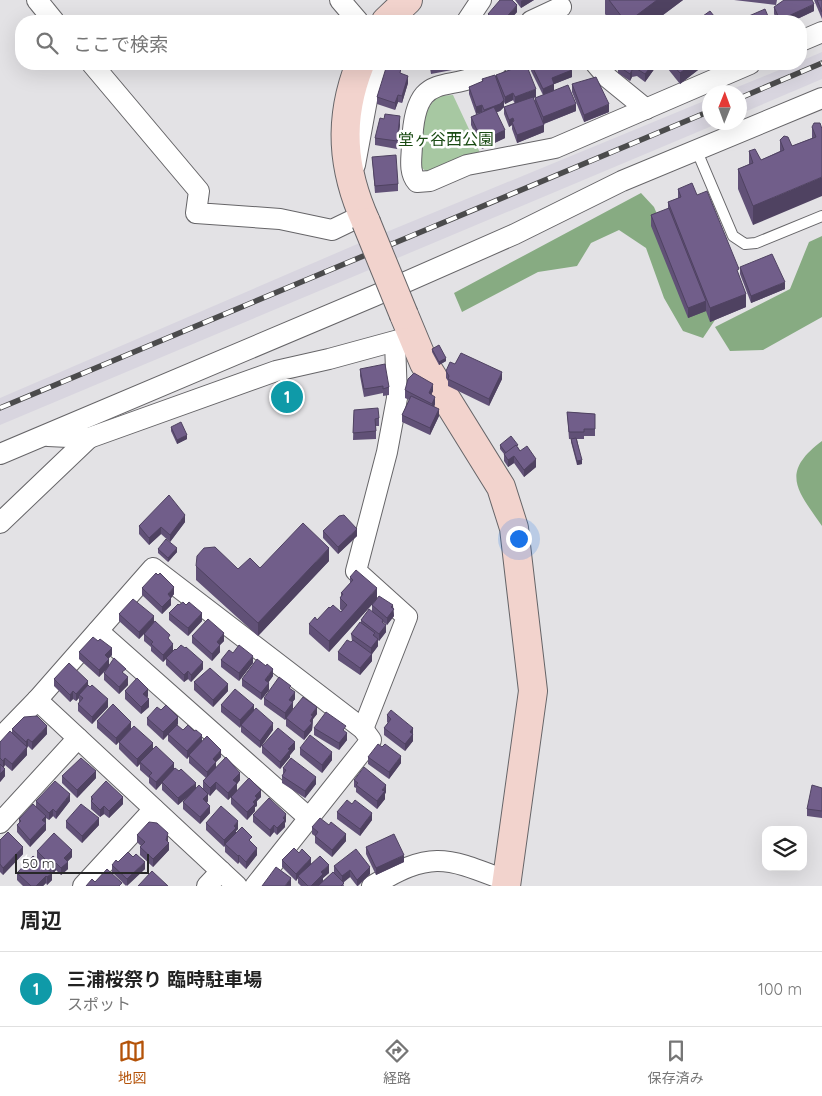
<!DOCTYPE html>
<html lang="ja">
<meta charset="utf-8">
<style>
:root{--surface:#fff;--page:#f2f2f2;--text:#222;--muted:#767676;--line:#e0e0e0;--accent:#b45309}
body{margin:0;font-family:Quicksand,"Noto Sans JP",sans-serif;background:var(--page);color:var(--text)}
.controls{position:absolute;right:15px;bottom:15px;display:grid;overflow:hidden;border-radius:10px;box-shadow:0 5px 20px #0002}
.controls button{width:45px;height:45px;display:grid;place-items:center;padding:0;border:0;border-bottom:1px solid var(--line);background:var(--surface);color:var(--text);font:25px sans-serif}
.compass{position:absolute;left:702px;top:85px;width:45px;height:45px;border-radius:50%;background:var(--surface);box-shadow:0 5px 20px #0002;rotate:1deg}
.scale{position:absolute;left:15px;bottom:12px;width:134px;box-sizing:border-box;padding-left:5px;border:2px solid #272728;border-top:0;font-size:14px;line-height:18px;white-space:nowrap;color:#272728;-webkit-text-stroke:4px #fff;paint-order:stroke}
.you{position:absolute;left:518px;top:538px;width:18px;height:18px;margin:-12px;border:4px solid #fff;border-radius:50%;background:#1a73e8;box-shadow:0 0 0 8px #1a73e833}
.badge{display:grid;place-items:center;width:32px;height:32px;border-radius:50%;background:var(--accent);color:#fff;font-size:16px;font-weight:700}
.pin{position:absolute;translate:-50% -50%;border:2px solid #fff;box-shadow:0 1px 5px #0006}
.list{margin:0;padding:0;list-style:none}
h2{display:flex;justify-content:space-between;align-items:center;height:65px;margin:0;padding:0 20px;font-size:21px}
h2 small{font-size:16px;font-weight:400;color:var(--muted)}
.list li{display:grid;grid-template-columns:32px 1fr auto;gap:15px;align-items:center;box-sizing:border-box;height:75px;padding:0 20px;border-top:1px solid var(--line)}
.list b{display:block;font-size:19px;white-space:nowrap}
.list p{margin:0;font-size:16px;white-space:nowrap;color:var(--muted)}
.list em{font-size:16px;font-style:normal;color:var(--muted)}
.icon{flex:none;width:28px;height:28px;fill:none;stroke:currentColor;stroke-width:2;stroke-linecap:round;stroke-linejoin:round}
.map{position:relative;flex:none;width:822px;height:886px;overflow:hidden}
.search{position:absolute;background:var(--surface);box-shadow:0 5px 20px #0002;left:15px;right:15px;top:15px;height:55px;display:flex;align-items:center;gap:12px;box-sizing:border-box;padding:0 18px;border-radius:20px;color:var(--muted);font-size:19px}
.sheet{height:140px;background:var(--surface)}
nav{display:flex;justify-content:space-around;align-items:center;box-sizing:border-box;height:70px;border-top:1px solid var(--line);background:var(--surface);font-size:14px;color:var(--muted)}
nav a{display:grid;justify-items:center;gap:2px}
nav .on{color:var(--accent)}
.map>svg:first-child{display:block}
</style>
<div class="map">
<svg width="822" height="886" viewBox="0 0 822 886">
<rect width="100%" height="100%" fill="#e3e2e5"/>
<g fill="#d8d5df">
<path d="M822,52V79L740,114V92H725L794,64H801V61Z"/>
<path d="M709,99L710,122L719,123L0,425V398L355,245Z"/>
</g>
<path fill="#a7c8a2" d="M453,95L482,157L430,174L419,166C421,140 418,116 438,96Z"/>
<g fill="#87ab82">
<path d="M641,193L654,207L670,245L719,314L703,338L683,331L664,298L646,248L619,230L591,243L577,266L538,272L462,312L454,293Z"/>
<path d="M822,236V317L763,350L730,351L715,327L790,289L809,242Z"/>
<path d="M822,441V526C798,491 779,473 822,441Z"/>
</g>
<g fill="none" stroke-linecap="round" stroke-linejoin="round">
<defs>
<path id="lane" d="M696,149L733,236L745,244L756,243L822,216"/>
<g id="street">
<path d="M37,0L54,21"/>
<path d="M340,0L358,21"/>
<path d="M467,21L481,0"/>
<path d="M531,21L561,7"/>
<path d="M801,41L822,32"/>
<path d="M92,64L199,191L196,213L280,219L332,230L363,215"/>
<path d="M497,64C453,101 415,59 412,144C412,156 408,172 417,182L430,181L467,165L555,148L750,64"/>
<path d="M596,64L608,78L646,109"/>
<path d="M355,165L369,89L379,64"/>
<path d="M48,436L89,438L276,371L329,359L406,338"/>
<path d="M0,454L374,296L515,234L622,181L822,98"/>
<path d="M0,523L89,438"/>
<path d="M98,631L309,818"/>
<path d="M37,700L237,886"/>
<path d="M363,729L407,617L356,571L387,452L397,398L395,342"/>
<path d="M0,738L37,700L153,568L363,729L371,740L255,886"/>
<path d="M0,823L78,738"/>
<path d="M83,886L154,809"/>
<path d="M207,886L221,871"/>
<path d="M372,886C432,850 445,857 507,881"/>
</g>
<g id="secondary">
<path d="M386,21L408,0"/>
<path d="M360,64C338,119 342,169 366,222"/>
<path d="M404,315L424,363L501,487L514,528L533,691L506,886"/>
</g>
</defs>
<use href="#lane" stroke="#666568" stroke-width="12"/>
<use href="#street" stroke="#666568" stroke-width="22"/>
<use href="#secondary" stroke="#666568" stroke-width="30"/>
<use href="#lane" stroke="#fff" stroke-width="10"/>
<use href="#street" stroke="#fff" stroke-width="20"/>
<use href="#secondary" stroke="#f2d3cd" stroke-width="28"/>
<defs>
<g id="rail">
<path d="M740,98L822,63"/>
<path d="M0,408L710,111"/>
</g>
</defs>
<use href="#rail" stroke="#4b4b4c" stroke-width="5.5"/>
<use href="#rail" stroke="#fff" stroke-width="4" stroke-dasharray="11" stroke-linecap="butt"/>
<defs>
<path id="secondary-bridge" d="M366,222L404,315"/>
</defs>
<use href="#secondary-bridge" stroke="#666568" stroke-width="30" stroke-linecap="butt"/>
<use href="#secondary-bridge" stroke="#f2d3cd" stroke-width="28"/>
</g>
<g fill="#615177">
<path d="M515,0H534L521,8Z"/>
<path d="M605,0H683L655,21H610L605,14Z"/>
<path d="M734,0H777L776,5Z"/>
<path d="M814,0H822V19Z"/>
<path d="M774,7L814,11L793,21H777L774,14Z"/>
<path d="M517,12L509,21H488V14Z"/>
<path d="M420,64H459V66L452,67V70L431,74L430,68L421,70Z"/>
<path d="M526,64H571L572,77L554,84V91L576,111L544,124V132L517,143L512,129V125L509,127L504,114V107L515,104L513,100L505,104L504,102V107L500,111L497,112L505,138L482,149L471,125V117L482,112L476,114L469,94V87L482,82V79H496V75L536,97L533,98L535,102V98L543,95L531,71V67L529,68Z"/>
<path d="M655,64V68L645,82L637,76L632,77L630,81L618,73V66Z"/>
<path d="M664,64H698V70L680,84Z"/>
<path d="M401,74L408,83L402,103L398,102L395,110L377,104V97Z"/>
<path d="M572,84L609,112L584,122L572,92Z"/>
<path d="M400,124L397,149L375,145V138Z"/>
<path d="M812,127L822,129L753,225L738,189V169L749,164V151L761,160L780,151V140L792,146L812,138Z"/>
<path d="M372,157L398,184V191L375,193Z"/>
<path d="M678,189L697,195L739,275L746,307L710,322L706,311L688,318L651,226V215L668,209V202L678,198Z"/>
<path d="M740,267L785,289L751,303L740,274Z"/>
<path d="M432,349L446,361L439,365L432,352Z"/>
<path d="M455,364L502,379L489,406L448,386V381L446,378V371Z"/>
<path d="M360,369L389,387V395L383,396V393L364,397L360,376Z"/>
<path d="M405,390L433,391L431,394L435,404L434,407L439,416L430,435L402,422V415L409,400L405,398Z"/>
<path d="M354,410L379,418V426H376V439L353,440Z"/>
<path d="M567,412L595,414V436H584V439H577L582,464L577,465L571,442V439H569Z"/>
<path d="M171,427L187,439L177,444L171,431Z"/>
<path d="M500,445L518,447L520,451L536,467L524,477L514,463L508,467L504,461V454L500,449Z"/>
<path d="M185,522L170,542L161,534L149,545L139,534V526Z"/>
<path d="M323,531L357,536L338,554L323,538Z"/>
<path d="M158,549L177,552L168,562L158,553Z"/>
<path d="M329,561L258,636L196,580V566L238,569Z"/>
<path d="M350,577L377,599L329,652L309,634V624L317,620L330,608L341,612L342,611L340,609V598L341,596V593L350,583Z"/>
<path d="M142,588L174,594L171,598V605L162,614L142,595Z"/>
<path d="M179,605L202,621L188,636L169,620V613Z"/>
<path d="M372,605L393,608L394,616L387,625L383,622L386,632L379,641L378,640V646L372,654V661L360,675L338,660V652L352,641L351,634L361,623V620L372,612Z"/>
<path d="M119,614L154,622L170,641L173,650L203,669L191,682L188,679L184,682L166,665V659L163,662L151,651V647L144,641V634L139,639L119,621Z"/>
<path d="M192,636L224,641L220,645V652L212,661L192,643Z"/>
<path d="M79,652L112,655L109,658V665L126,675L128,685L119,694L104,680V673L108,668L99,677L79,659Z"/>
<path d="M233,653L253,663L239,681L221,667V660Z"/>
<path d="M273,676L268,683L269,690L261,700L242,686V679Z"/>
<path d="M54,679L88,685L108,707L92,724L78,711V704L79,702V698L76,701L73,699L70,702L54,686Z"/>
<path d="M194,682L228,691L213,707L194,690Z"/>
<path d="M291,689L295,699L292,702L293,709L285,720L264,705V698Z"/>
<path d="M125,691L148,696L147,698L149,707L141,714L125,699Z"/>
<path d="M221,705L254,711L273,730L260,748L241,732V726L240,728L221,712Z"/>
<path d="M161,710L178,724L163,740L147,725V718Z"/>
<path d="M317,714L313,719L312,730L304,740L286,726V718Z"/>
<path d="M387,715L413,728V741L405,751L384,735V728L388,723L387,722Z"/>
<path d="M97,721L131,729L174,770L196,789L208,801L207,803L210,813L200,824L183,809V802L190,795L178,805L162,790V783L156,790L149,783V778L140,770V764L137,767L119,749V742L116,745L97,728Z"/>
<path d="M314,728L346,733L347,740L339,750L314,735Z"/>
<path d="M12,729L47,734L32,750L28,746L27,748V755L12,771L5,765L4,767L5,776L0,782V742L12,734Z"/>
<path d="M183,730L202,742L221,757L216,762V767L240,780L237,784V791L228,800L216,789L210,796L203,789V781L206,778L189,763V756L187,759L168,741V734Z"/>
<path d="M262,746L295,749L290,755V757L280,769L262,753Z"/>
<path d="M300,748L332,760L322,773L300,755Z"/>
<path d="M368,757L401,763L389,779L368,764Z"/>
<path d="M283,768L316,784L305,798L282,783V776L283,774Z"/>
<path d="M62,776L96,778L77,798L62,783Z"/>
<path d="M354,780L386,792L385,794V799L377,809L356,792V788L354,787Z"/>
<path d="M822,788V818L807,816V809Z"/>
<path d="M91,797L123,804L109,818L104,814L100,817L91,809Z"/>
<path d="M231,797H261L257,801V806L255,807V811L247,820L231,804Z"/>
<path d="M36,801H70L56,819L53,816L49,820L46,818V830L30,847L17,832V825L19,823V819L36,806Z"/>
<path d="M337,812L372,820L360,836L337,819Z"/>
<path d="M253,815L286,821L285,823V827L277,835L274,832L270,837L253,822Z"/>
<path d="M66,821L99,825L82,843L66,828Z"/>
<path d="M206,823L238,829L236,831V833L252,843L257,855L246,869L239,862L238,864L225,852V846L224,847L206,830Z"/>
<path d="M312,827L346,841L332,857L315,843V836L312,834Z"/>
<path d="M137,835L168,840V842L169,850L153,867L140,855V847L141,846L137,842Z"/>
<path d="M0,840L23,854L3,875L0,872Z"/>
<path d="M366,847L404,862L376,875L366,854Z"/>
<path d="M37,851L72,857L68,861V869L61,875L56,870L53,874L37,859Z"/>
<path d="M33,856L52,880L47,885L46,883L43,886H23L17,880V873Z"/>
<path d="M282,860L311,864L329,873L323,878V881L334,873V866L370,874L358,886H357L350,877L343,883L344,886H301L298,883V878L296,881L282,867Z"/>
<path d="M118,862L145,869L126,886L112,872V865Z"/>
</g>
<g fill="#4f4261">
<path d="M523,0H534L521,8V1Z"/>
<path d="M657,0H683L655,21H629Z"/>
<path d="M814,4V11L793,21H780V20Z"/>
<path d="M517,5V12L509,21H503Z"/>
<path d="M529,64H538H531V67L529,68Z"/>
<path d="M653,64H655V68L645,82V74Z"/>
<path d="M692,64H698V70L680,84V73Z"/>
<path d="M572,70V77L552,85V78Z"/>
<path d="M632,70V77L630,81V74Z"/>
<path d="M408,76V83L402,103V96Z"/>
<path d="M554,84V92L543,96V89Z"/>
<path d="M536,89V97L515,105V97Z"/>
<path d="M513,93V100L505,104V97Z"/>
<path d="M398,95V102L395,110V103Z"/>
<path d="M504,100V107L500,111L484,117V110Z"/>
<path d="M576,104V111L543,124V117Z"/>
<path d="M609,104V112L584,122V115Z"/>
<path d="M482,105V112L476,114V107Z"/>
<path d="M400,116V124L397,149V141Z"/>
<path d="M513,118V124L512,122V125L509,127V120Z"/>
<path d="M544,125V132L517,143V135Z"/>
<path d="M505,130V138L482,149V141Z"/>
<path d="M822,177V196L753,225V206Z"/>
<path d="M785,282V289L751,303V296Z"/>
<path d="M746,294V307L710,322V308Z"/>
<path d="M706,301V311L688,318V308Z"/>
<path d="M446,358V361L439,365V362Z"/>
<path d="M502,372V379L489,406V399Z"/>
<path d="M433,384V391L429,400V393Z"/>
<path d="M435,397V404L432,412V404Z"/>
<path d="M439,409V416L430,435V428Z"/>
<path d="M187,435V439L177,444V440Z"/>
<path d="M514,456V463L508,467V460Z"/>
<path d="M536,459V467L524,477V470Z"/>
<path d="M582,460V464L577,465V461Z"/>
<path d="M185,515V522L170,542V535Z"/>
<path d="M161,527V534L149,545V538Z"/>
<path d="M357,529V536L338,554V547Z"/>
<path d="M177,548V552L168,562V558Z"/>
<path d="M329,548V561L258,636V623Z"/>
<path d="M174,587V594L171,598V605L162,614V607L168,594Z"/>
<path d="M377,588V599L329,652V641Z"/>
<path d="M393,605L394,616L387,625V618L391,607Z"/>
<path d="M202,613V621L188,636V628Z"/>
<path d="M154,616V623L139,639V632Z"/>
<path d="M386,625V632L379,641V634Z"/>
<path d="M224,633V641L220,645V652L212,661V654L217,642Z"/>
<path d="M378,639V646L372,654V661L360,675V668L371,655V648Z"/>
<path d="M173,644V651L163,662V655Z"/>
<path d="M112,648V655L105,662V655Z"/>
<path d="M253,656V663L239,681V673Z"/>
<path d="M109,659V666L99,677V670Z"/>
<path d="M203,662V669L191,682V675Z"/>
<path d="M273,669V676L265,687V680Z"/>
<path d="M188,671V679L184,682V675Z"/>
<path d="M128,677V685L119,694V687Z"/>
<path d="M88,681V688L79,695V698L76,701V694Z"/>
<path d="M269,683V690L261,700V693Z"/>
<path d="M228,684V691L213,707V700Z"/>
<path d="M148,689V696L143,702V694Z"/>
<path d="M73,691V699L70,702V695Z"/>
<path d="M295,692V699L289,707V700Z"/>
<path d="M108,699V707L92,724V717Z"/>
<path d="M149,699V707L141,714V707Z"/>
<path d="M293,702V709L285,720V713Z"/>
<path d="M254,705V712L241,725L240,728V720Z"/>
<path d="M317,707V714L313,719L312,730L304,740V732L311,715Z"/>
<path d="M178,717V724L163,740V732Z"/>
<path d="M131,722V729L116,745V738Z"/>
<path d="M273,723V730L260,748V741Z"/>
<path d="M47,726V734L32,750V742Z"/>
<path d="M413,728V741L405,751V744L410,732Z"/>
<path d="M347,733V740L339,750V743Z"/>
<path d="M202,735V742L187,759V751Z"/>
<path d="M28,739V746L27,748V755L12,771V764L26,749V742Z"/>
<path d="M295,742V749L290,755V757L280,769V762L288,749Z"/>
<path d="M153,743V750L137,767V759Z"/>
<path d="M221,750V757L216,762V769L207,779V772L213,759Z"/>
<path d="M332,752V760L322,773V765Z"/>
<path d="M401,756V763L389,779V772Z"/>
<path d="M5,758V765L3,768V761Z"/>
<path d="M174,763V770L156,790V782Z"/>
<path d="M5,769V776L0,782V774Z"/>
<path d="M96,771V778L77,798V790Z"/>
<path d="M240,773V780L237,784V791L228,800V793L233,780Z"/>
<path d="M316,777V784L305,798V791Z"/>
<path d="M216,782V789L210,796V788Z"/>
<path d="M196,783V790L178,805V798Z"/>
<path d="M386,785V792L385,794V799L377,809V801L382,790Z"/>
<path d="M261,790V797L257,801V806L255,807V811L247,820V812L253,802L255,796Z"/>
<path d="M70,794V801L56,819V812Z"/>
<path d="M208,794V801L203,806V799Z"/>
<path d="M123,797V804L109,818V811Z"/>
<path d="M104,806V814L100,817V810Z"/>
<path d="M210,806V813L200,824V817Z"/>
<path d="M53,809V816L49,820V813Z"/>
<path d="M372,813V820L360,836V829Z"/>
<path d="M286,814V821L285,823V827L277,835V828L283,818Z"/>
<path d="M46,816V830L30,847V840L42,820Z"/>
<path d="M99,818V825L82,843V836Z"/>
<path d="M238,821V829L236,831V835L225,844L224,847V840L234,826Z"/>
<path d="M274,825V832L270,837V830Z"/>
<path d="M168,833V840L167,845L169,843V850L153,867V859L166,840Z"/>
<path d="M346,834V841L332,857V850Z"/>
<path d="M23,847V854L3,875V868Z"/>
<path d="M257,848V855L246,869V862Z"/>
<path d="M72,850V857L64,865V858Z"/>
<path d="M239,855V862L238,864V856Z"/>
<path d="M404,855V862L376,875V868Z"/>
<path d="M311,858V865L298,876V878L296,881V874Z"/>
<path d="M68,862V869L61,875V868Z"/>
<path d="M145,862V869L127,886V879Z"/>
<path d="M56,863V870L53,874V867Z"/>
<path d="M329,865V873L323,878V881L319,886H311L321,872Z"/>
<path d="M370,867V874L357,886V880Z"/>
<path d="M350,870V877L342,883V876Z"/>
<path d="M52,873V880L47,885V877Z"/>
<path d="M46,876V883L43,886H36Z"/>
<path d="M291,878V886H285Z"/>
</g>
<g fill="#715e8a" stroke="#4f4261">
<path d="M500,0H512L517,5L503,21H496L488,14Z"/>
<path d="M609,0H657L629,21H625Z"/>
<path d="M784,0H812L814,4L780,20L774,7Z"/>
<path d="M817,0H822V12Z"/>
<path d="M765,9L770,21H743L742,19Z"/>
<path d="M710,11L718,21H696Z"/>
<path d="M430,64H448L431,67Z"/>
<path d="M526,64L536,89L515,97L513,93L505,97L496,75Z"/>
<path d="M531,64H571L572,70L552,78L554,84L543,89Z"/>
<path d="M620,64H653L645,74L637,69L632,70L630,74L618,66Z"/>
<path d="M672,64H692L680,73Z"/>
<path d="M391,65L401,68L400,73L408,76L402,96L398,95L395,103L377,97L386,68L389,69Z"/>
<path d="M495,75L504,100L500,104L484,110L482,105L476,107L469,87L483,81L482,79Z"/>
<path d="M596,77L609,104L584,115L572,84Z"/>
<path d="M568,85L576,104L543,117L535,98Z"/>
<path d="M533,97L544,125L517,135L512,122L514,121L513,118L509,120L504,107Z"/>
<path d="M494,107L505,130L482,141L471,117Z"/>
<path d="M385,114L400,116L397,141L375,138L380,118L384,119Z"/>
<path d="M814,123H820L822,129V177L753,206L738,169L753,163L749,151L755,149L761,160L784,150L780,140L784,136L788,137L792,146L816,137L812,127Z"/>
<path d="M396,155L398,184L375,186L372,157Z"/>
<path d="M692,183L697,195L707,191L739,269L737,270L746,294L710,308L668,202L681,197L678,189Z"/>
<path d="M669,208L706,301L688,308L651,215Z"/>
<path d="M772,254L785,282L751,296L740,267Z"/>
<path d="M439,345L446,358L439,362L432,349Z"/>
<path d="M461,353L502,372L489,399L448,379L449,376L446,371L450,362L455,364Z"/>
<path d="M385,364L389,387L383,389V386L364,389L360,369Z"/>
<path d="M414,373L433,384L429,393L435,397L432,404L405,390L408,379Z"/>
<path d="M411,396L439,409L430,428L402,415Z"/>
<path d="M378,408L379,418L375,419L376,431L353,433L354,410Z"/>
<path d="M567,412L595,414V429H584V432H569Z"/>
<path d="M181,422L187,435L177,440L171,427Z"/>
<path d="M511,436L518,445L506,453L500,445Z"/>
<path d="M576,438L582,460L577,461L571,439Z"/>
<path d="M516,445L520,451L527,446L536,459L524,470L514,456L508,460L504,454Z"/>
<path d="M169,495L185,515L170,535L161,527L149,538L139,526Z"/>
<path d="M344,515L357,529L338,547L323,531L339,516Z"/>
<path d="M303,523L329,548L258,623L196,566L197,556L204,548L215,547L238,569L250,558L260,568Z"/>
<path d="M166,539L177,548L168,558L158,549Z"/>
<path d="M356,570L377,588L329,641L309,624L315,617L317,620L329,607L330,608L333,605L341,612L347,605L340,598L343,594L341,593L353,580L350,577Z"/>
<path d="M156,573L158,575L160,573L174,587L168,594L171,598L162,607L142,588Z"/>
<path d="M379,596L393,605L391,607L394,609L387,618L372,605Z"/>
<path d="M133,599L154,616L139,632L119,614Z"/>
<path d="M183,602L186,605L189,602L202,613L188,628L169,613L178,604L179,605Z"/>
<path d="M369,609L383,620L382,622L386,625L379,634L361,620Z"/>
<path d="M208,619L224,633L217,642L220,645L212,654L192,636Z"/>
<path d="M155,621L170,635L168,638L173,644L163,655L151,644L153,642L144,634Z"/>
<path d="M360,622L375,633L373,635L378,639L371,648L351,634Z"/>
<path d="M93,637L98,641L100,639L112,648L105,655L109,659L99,670L79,652Z"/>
<path d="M347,640L351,642L353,640L372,654L360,668L338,652Z"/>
<path d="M181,645L185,648L186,647L203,662L191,675L188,671L184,675L166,658L175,649L176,650Z"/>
<path d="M239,645L253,656L239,673L221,660L229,650L233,653Z"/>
<path d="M114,658L126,669L122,672L128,677L119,687L104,673Z"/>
<path d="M257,659L266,666L267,664L273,669L265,680L269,683L261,693L242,679Z"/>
<path d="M69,663L88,681L76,694L73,691L70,695L54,679Z"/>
<path d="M210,668L228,684L213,700L194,682Z"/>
<path d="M279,677L291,686L289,688L295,692L289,700L293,702L285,713L264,698Z"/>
<path d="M137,678L148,689L143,694L149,699L141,707L125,691Z"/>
<path d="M88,685L90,687L92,685L108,699L92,717L78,704L83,698L79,695Z"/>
<path d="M235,689L254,705L240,720L221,705Z"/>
<path d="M303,697L317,707L311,715L313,716L310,721L312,723L304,732L286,718Z"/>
<path d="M113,704L131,722L116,738L97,721Z"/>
<path d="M166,705L178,717L163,732L147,718L157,707L161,710Z"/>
<path d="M256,708L273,723L260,741L241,725Z"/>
<path d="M391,710L413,728L410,732L413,734L405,744L384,728L391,719L387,715Z"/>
<path d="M326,712L346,726L343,730L347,733L339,743L314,728Z"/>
<path d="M37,716L47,726L32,742L28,739L26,742L12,729L24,717Z"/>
<path d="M177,725L183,730L188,725L194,731L196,730L202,735L187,751L168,734Z"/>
<path d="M134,726L153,743L137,759L119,742Z"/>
<path d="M278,728L295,742L288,749L290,750L280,762L262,746Z"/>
<path d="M10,731L27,747L12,764L5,758L3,761L0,758V742Z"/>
<path d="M310,735L332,752L322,765L300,748Z"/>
<path d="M207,736L221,750L213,759L216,762L207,772L189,755Z"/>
<path d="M378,744L382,747L385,744L401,756L389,772L368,757Z"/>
<path d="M156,746L174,763L156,782L149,776L152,773L140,762Z"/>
<path d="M226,757L240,773L233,780L237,783L228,793L216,782L210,788L203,781Z"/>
<path d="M81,758L96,771L77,790L62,776Z"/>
<path d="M291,758L316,777L305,791L282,776L286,770L283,768Z"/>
<path d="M0,764L5,769L0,774Z"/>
<path d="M364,767L386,785L382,790L385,791L377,801L356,785L358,783L354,780Z"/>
<path d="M175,768L179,771L181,769L196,783L178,798L162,782Z"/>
<path d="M249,778L261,790L255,796L257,798L253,802L255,804L247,812L231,797Z"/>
<path d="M55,781L70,794L56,812L53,809L49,813L36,801Z"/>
<path d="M106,781L123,797L109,811L104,806L100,810L91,801L93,799L91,797Z"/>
<path d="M199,785L208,794L203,799L210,806L200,817L183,802Z"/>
<path d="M812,785L822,788V811L807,809Z"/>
<path d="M269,798L286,814L283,818L285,820L277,828L274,825L270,830L253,815Z"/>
<path d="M347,800L352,804L355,800L372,813L360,829L337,812Z"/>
<path d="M33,804L46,816L42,820L46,823L30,840L17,825L21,821L19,819Z"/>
<path d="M81,804L99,818L82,836L66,821Z"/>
<path d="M221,806L238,821L234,826L236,828L224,840L206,823Z"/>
<path d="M320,818L329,825L331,822L346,834L332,850L315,836L318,832L312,827Z"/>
<path d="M149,822L157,823L168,833L166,840L169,843L153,859L140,847L145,842L137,835Z"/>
<path d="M242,827L252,837L249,840L257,848L246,862L239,855L238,856L225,844Z"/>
<path d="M8,832L23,847L3,868L0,864V840Z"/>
<path d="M54,833L72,850L64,858L68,862L61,868L56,863L53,867L37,851Z"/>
<path d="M394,834L404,855L376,868L366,847Z"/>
<path d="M294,848L299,853L302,849L311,858L296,874L282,860Z"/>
<path d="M356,849L370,867L357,880L350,870L342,876L334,866Z"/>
<path d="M128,852L133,857L136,854L145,862L127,879L112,865L116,860L118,862Z"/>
<path d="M33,856L52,873L47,877L46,876L36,886H31L17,873Z"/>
<path d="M320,856L329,865L321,872L323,874L311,886H308L298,876Z"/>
<path d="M276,867L291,878L285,886H262Z"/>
<path d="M107,869L122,883L119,886H86L92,879L95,882Z"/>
<path d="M152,871L168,886H138Z"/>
<path d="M333,872L344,883L341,886H318Z"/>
</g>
<g text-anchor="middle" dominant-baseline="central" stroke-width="5" stroke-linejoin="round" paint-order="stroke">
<g font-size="16" fill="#194a12" stroke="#fff">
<text x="446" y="139">堂ヶ谷西公園</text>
</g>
</g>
</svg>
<div class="controls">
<button><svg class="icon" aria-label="layers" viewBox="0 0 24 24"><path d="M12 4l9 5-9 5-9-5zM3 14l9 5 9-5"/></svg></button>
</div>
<svg class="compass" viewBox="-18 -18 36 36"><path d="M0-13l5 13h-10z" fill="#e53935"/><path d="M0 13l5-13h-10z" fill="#767676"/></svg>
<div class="scale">50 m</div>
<div class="you"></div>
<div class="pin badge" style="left:287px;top:397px;background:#0f9aa8">1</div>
<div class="search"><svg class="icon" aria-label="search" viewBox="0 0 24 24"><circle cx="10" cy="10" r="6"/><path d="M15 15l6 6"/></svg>ここで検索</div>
</div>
<section class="sheet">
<h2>周辺<small></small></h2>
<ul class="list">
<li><span class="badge" style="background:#0f9aa8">1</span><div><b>三浦桜祭り 臨時駐車場</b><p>スポット</p></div><em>100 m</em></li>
</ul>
</section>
<nav>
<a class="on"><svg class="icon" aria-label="map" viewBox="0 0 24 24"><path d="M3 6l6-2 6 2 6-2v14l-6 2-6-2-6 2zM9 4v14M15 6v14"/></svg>地図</a>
<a><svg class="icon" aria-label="directions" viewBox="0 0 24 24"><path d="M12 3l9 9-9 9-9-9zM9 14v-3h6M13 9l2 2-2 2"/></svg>経路</a>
<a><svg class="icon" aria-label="saved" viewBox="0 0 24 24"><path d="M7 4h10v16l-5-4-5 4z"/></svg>保存済み</a>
</nav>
